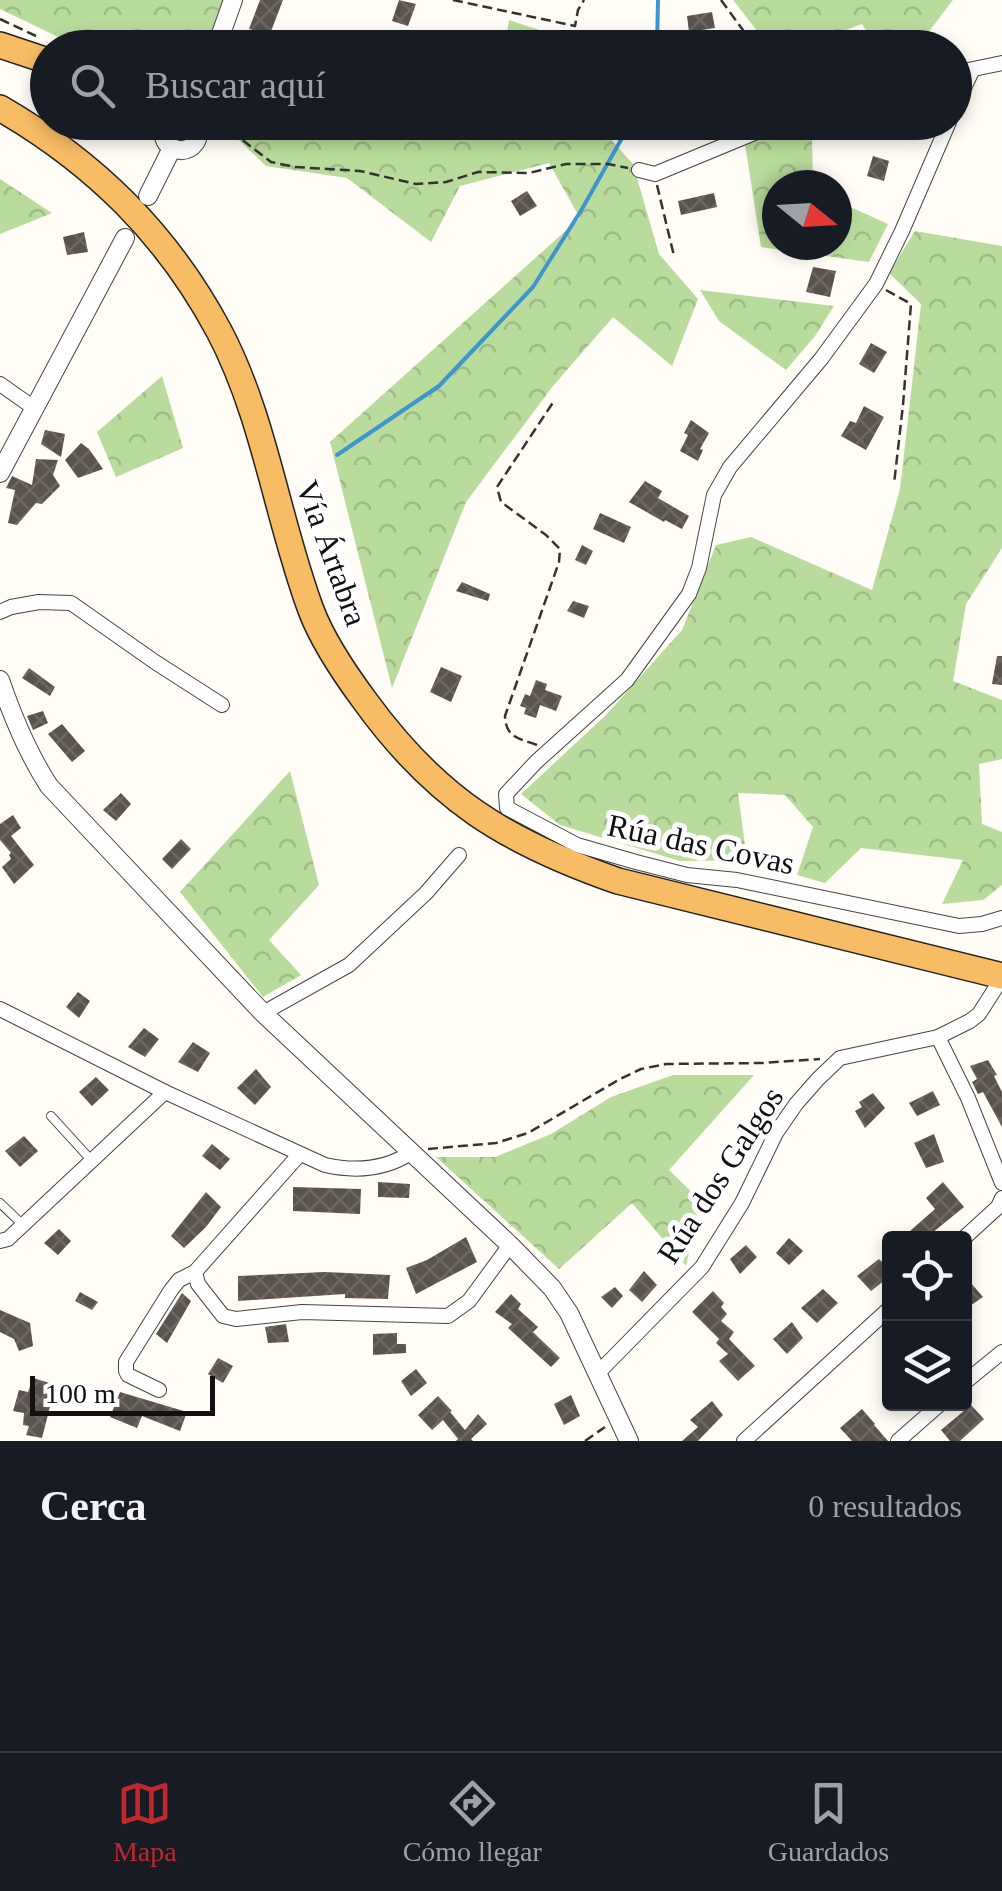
<!DOCTYPE html>
<html lang="es">
<meta charset="utf-8">
<style>
:root{--surface:#171b24;--page:#20242c;--text:#f1f3f6;--muted:#9ea1a6;--line:#363941;--accent:#c4262e}
body{margin:0;font-family:Georgia,serif;background:var(--page);color:var(--text)}
.controls{position:absolute;right:30px;bottom:30px;display:grid;overflow:hidden;border-radius:10px;box-shadow:0 5px 15px #0003}
.controls button{width:90px;height:90px;display:grid;place-items:center;padding:0;border:0;border-bottom:2px solid var(--line);background:var(--surface);color:var(--text);font:50px sans-serif}
.compass{position:absolute;left:762px;top:170px;width:90px;height:90px;border-radius:50%;background:var(--surface);box-shadow:0 5px 15px #0003;rotate:108deg}
.scale{position:absolute;left:30px;bottom:25px;width:185px;box-sizing:border-box;padding-left:10px;border:5px solid #111;border-top:0;font-size:28px;line-height:35px;white-space:nowrap;color:#111;-webkit-text-stroke:8px #fff;paint-order:stroke}
.list{margin:0;padding:0;list-style:none}
h2{display:flex;justify-content:space-between;align-items:center;height:130px;margin:0;padding:0 40px;font-size:42px}
h2 small{font-size:32px;font-weight:400;color:var(--muted)}
.icon{flex:none;width:55px;height:55px;fill:none;stroke:currentColor;stroke-width:2;stroke-linecap:round;stroke-linejoin:round}
.map{position:relative;flex:none;width:1002px;height:1441px;overflow:hidden}
.search{position:absolute;background:var(--surface);box-shadow:0 5px 15px #0003;left:30px;right:30px;top:30px;height:110px;display:flex;align-items:center;gap:25px;box-sizing:border-box;padding:0 35px;border-radius:55px;color:var(--muted);font-size:38px}
.sheet{height:310px;background:var(--surface)}
nav{display:flex;justify-content:space-around;align-items:center;box-sizing:border-box;height:140px;border-top:2px solid var(--line);background:var(--surface);font-size:28px;color:var(--muted)}
nav a{display:grid;justify-items:center;gap:5px}
nav .on{color:var(--accent)}
.map>svg:first-child{display:block}
</style>
<div class="map">
<svg width="1002" height="1441" viewBox="0 0 1002 1441">
<defs>
<pattern id="forest-crowns" width="20" height="18" patternUnits="userSpaceOnUse" patternTransform="scale(2.5)"><rect width="20" height="18" fill="#b9dc9c"/><path d="M2 6a3 3 0 1 1 6 0M12 15a3 3 0 1 1 6 0" fill="none" stroke="#9ebc85"/></pattern>
<pattern id="building-cross-hatch" width="8" height="8" patternUnits="userSpaceOnUse" patternTransform="scale(2.5)"><rect width="8" height="8" fill="#5a524d"/><path d="M0 0l8 8M0 8l8-8" fill="none" stroke="#6d6662"/></pattern>
</defs>
<rect width="100%" height="100%" fill="#fffdf5"/>
<g fill="url(#forest-crowns)">
<path d="M0,0H223L206,48L79,47L0,9Z"/>
<path d="M733,0H953L917,47L877,48L862,24L813,42L762,37Z"/>
<path d="M509,20L554,35L555,47H505Z"/>
<path d="M239,32L295,47H232Z"/>
<path d="M221,123H596L633,164L659,254L698,299L672,366L613,317L553,386L466,502L392,688L330,442L580,218L549,163L460,186L431,242L347,178L266,166Z"/>
<path d="M701,123H800L812,139L813,185H777V245H837V201L888,224L869,262L761,247L745,144Z"/>
<path d="M0,179L52,213L0,234Z"/>
<path d="M915,231L1002,246V548L966,604L953,681L1002,700V759L979,764L982,824L1002,832V885L983,900L942,904L963,860L861,848L825,883L797,875L813,827L785,795L738,793L747,860L680,861L560,825L521,794L606,715L682,630L716,545L751,537L872,590L900,489L921,304L889,273Z"/>
<path d="M700,290L834,306L815,336L786,370L719,321Z"/>
<path d="M162,376L183,448L116,477L97,432Z"/>
<path d="M290,771L319,885L269,940L301,975L263,997L180,892Z"/>
<path d="M673,1075H754L669,1170L700,1200L686,1266L632,1203L559,1269L436,1157H495L551,1134L611,1097Z"/>
</g>
<g fill="none" stroke-linecap="round" stroke-linejoin="round">
<g stroke="#3f96cf" stroke-width="4">
<path d="M657,48L658,0"/>
<path d="M337,455L439,386L533,287L582,209L631,122"/>
</g>
</g>
<g fill="url(#building-cross-hatch)">
<path d="M260,0H283L270,34L249,29Z"/>
<path d="M399,0L416,4L408,26L392,21Z"/>
<path d="M712,12L715,28L689,32L687,16Z"/>
<path d="M617,30L618,48H585L584,32Z"/>
<path d="M873,156L889,161L884,181L867,176Z"/>
<path d="M527,191L537,206L520,216L511,201Z"/>
<path d="M714,193L717,207L681,215L678,201Z"/>
<path d="M84,232L88,252L67,255L63,237Z"/>
<path d="M813,267L836,271L830,297L806,292Z"/>
<path d="M871,343L887,352L874,373L859,364Z"/>
<path d="M864,406L884,417L866,450L841,436L850,421L856,423Z"/>
<path d="M691,420L709,433L700,449L703,450L698,461L680,451L688,435L684,433Z"/>
<path d="M45,430L65,434L61,457L41,444Z"/>
<path d="M81,443L89,449L103,469L78,478L65,460Z"/>
<path d="M36,459L58,460L53,475L60,486L42,504L36,503L17,525L8,523L15,490L6,488L12,476L32,485Z"/>
<path d="M645,481L662,491L658,498L689,516L682,529L665,520L664,522L629,502Z"/>
<path d="M600,513L631,527L624,543L593,529Z"/>
<path d="M582,545L593,551L586,565L575,560Z"/>
<path d="M462,582L490,594L488,601L456,591Z"/>
<path d="M573,601L589,606L584,618L567,611Z"/>
<path d="M997,656H1002V685L992,684Z"/>
<path d="M441,667L462,676L451,702L430,692Z"/>
<path d="M29,668L55,687L50,696L22,678Z"/>
<path d="M536,680L547,684L545,690L562,696L556,711L540,705L536,718L524,714L526,708L520,706L525,694L530,696Z"/>
<path d="M43,711L48,723L33,730L27,716Z"/>
<path d="M62,724L85,751L72,762L48,734Z"/>
<path d="M121,793L131,804L116,821L103,810Z"/>
<path d="M13,815L21,828L11,836L34,865L14,884L2,867L11,859L9,855L11,853L0,840V824Z"/>
<path d="M181,839L191,849L172,869L162,859Z"/>
<path d="M78,992L90,1001L79,1018L66,1007Z"/>
<path d="M144,1028L159,1039L145,1057L128,1047Z"/>
<path d="M193,1042L210,1053L198,1072L178,1062Z"/>
<path d="M988,1060L997,1075L994,1076L1002,1092V1127L983,1092L978,1094L972,1082L977,1079L970,1066Z"/>
<path d="M256,1069L271,1087L255,1105L237,1088Z"/>
<path d="M96,1077L109,1090L92,1106L79,1092Z"/>
<path d="M933,1091L940,1105L917,1116L909,1103Z"/>
<path d="M873,1093L885,1108L865,1128L855,1111L862,1107L859,1102Z"/>
<path d="M934,1134L944,1162L926,1168L914,1143Z"/>
<path d="M24,1136L38,1151L20,1167L5,1151Z"/>
<path d="M212,1144L230,1159L220,1170L202,1156Z"/>
<path d="M378,1182L410,1184L409,1198L378,1197Z"/>
<path d="M943,1182L964,1207L932,1233L936,1238H902L935,1209L926,1198Z"/>
<path d="M293,1187L361,1189L360,1214L293,1211Z"/>
<path d="M206,1192L221,1207L206,1227L184,1248L171,1236Z"/>
<path d="M59,1229L71,1241L58,1255L44,1243Z"/>
<path d="M466,1237L477,1262L416,1294L406,1268L427,1260Z"/>
<path d="M789,1238L803,1251L789,1265L776,1253Z"/>
<path d="M746,1245L757,1257L740,1274L730,1259Z"/>
<path d="M879,1259L890,1270V1276L871,1291L857,1276Z"/>
<path d="M644,1271L657,1285L642,1302L629,1290Z"/>
<path d="M325,1272L390,1275L388,1299L345,1298V1294L238,1301V1276Z"/>
<path d="M964,1275L983,1297L964,1310Z"/>
<path d="M615,1287L623,1296L612,1308L601,1297Z"/>
<path d="M823,1289L838,1303L817,1323L801,1308Z"/>
<path d="M713,1291L724,1303L721,1307L727,1314L721,1321L734,1332L729,1339L755,1366L738,1381L719,1361L728,1354L716,1343L719,1339L692,1312Z"/>
<path d="M80,1292L98,1302L92,1310L75,1301Z"/>
<path d="M182,1293L191,1301L167,1343L156,1334Z"/>
<path d="M511,1294L521,1304L518,1309L538,1327L533,1332L560,1358L551,1367L508,1328L512,1324L495,1312Z"/>
<path d="M0,1310L30,1323L33,1346L19,1351L14,1339L0,1332Z"/>
<path d="M792,1322L803,1338L787,1354L773,1339Z"/>
<path d="M286,1324L289,1342L268,1343L265,1327Z"/>
<path d="M397,1333V1344H406V1353L373,1355V1334Z"/>
<path d="M218,1358L233,1366L223,1383L208,1374Z"/>
<path d="M416,1369L427,1383L411,1396L401,1381Z"/>
<path d="M33,1378L53,1384L51,1393L53,1395L42,1438L26,1435L29,1426L23,1425L24,1413L13,1411L19,1390L28,1392Z"/>
<path d="M120,1392L187,1412L180,1431L142,1416L137,1428L110,1417Z"/>
<path d="M571,1395L580,1416L564,1425L554,1404Z"/>
<path d="M438,1396L452,1411L450,1412L465,1430L478,1414L487,1424L471,1439L473,1441H456L458,1439L443,1420L432,1430L418,1415Z"/>
<path d="M712,1401L723,1415L698,1441H682L698,1427L690,1420Z"/>
<path d="M971,1405L984,1419L960,1441H950L941,1430Z"/>
<path d="M862,1409L875,1424L874,1425L888,1441H852L840,1428Z"/>
</g>
<g fill="none" stroke-linecap="round" stroke-linejoin="round">
<defs>
<g id="service">
<path d="M51,1116L92,1161"/>
<path d="M0,1203L23,1225"/>
</g>
<g id="minor">
<path d="M954,73L1002,63"/>
<path d="M954,109L972,71"/>
<path d="M949,122L902,231L876,284L821,359L730,467L714,495L699,568L689,594L627,680L536,762L506,794L507,808L577,845L636,862L687,875L737,880L959,926L982,924L1002,918"/>
<path d="M639,170L655,174L781,122"/>
<path d="M0,384L34,408"/>
<path d="M0,612L11,607L39,602L71,603L155,662L222,705"/>
<path d="M0,1009L165,1092L325,1165C356,1172 385,1170 412,1152"/>
<path d="M263,1013L349,965L426,893L459,855"/>
<path d="M938,1037L968,1098L1002,1183"/>
<path d="M299,1155L195,1272L198,1284L223,1316L236,1319L302,1312L448,1316L469,1301L510,1245"/>
<path d="M964,1238L998,1207L1002,1198"/>
<path d="M0,1241L8,1239L165,1092"/>
<path d="M598,1373L702,1267L742,1203L776,1133L796,1104L818,1079L840,1058L938,1037L970,1021L979,1014L1002,978"/>
<path d="M964,1383L1002,1352"/>
<path d="M159,1390L128,1375L126,1371V1362L171,1290L179,1280L195,1272"/>
<path d="M744,1441L890,1308"/>
<path d="M898,1441L940,1404"/>
</g>
<g id="tertiary">
<path d="M216,48L233,0"/>
<path d="M165,122C154,159 207,160 197,122"/>
<path d="M148,196L172,148"/>
<path d="M0,473L125,238"/>
<path d="M0,680C13,718 27,752 49,786L263,1013L510,1245L552,1288L569,1313L629,1441"/>
</g>
<g id="trunk">
<path d="M0,45L48,61"/>
<path d="M0,108C95,163 167,234 219,331C265,418 277,519 311,610C323,642 345,674 365,701C436,799 506,842 618,881L1002,976"/>
</g>
</defs>
<use href="#service" stroke="#444" stroke-width="10"/>
<use href="#minor" stroke="#444" stroke-width="16"/>
<use href="#tertiary" stroke="#444" stroke-width="20"/>
<use href="#trunk" stroke="#222" stroke-width="28"/>
<g stroke="#333" stroke-width="2.5" stroke-dasharray="10 5" stroke-linecap="butt">
<path d="M453,0L575,26L578,10L584,0"/>
<path d="M721,0L756,48"/>
<path d="M0,19L36,36"/>
<path d="M219,122L271,162L295,167L360,171L416,184L446,182L478,172L529,173L566,164H608L628,168"/>
<path d="M657,185L674,256"/>
<path d="M886,290L911,304L903,405L894,484"/>
<path d="M537,745C518,738 506,738 505,716L559,562L560,549L546,535L501,502L497,487L554,401"/>
<path d="M428,1149L496,1143L528,1133L620,1079L641,1069L666,1064L762,1063L820,1059"/>
<path d="M585,1441L605,1427"/>
</g>
<use href="#service" stroke="#fff" stroke-width="8"/>
<use href="#minor" stroke="#fff" stroke-width="14"/>
<use href="#tertiary" stroke="#fff" stroke-width="18"/>
<use href="#trunk" stroke="#f7bc64" stroke-width="25"/>
</g>
<g text-anchor="middle" dominant-baseline="central" stroke-width="10" stroke-linejoin="round" paint-order="stroke">
<g font-size="32" fill="#111" stroke="#fff">
<text transform="translate(332 553) rotate(70)">Vía Ártabra</text>
<text transform="translate(701 844) rotate(12)">Rúa das Covas</text>
<text transform="translate(720 1175) rotate(-57)">Rúa dos Galgos</text>
</g>
</g>
</svg>
<div class="controls">
<button><svg class="icon" aria-label="locate" viewBox="0 0 24 24"><circle cx="12" cy="12" r="6"/><path d="M12 2v4M12 18v4M2 12h4M18 12h4"/></svg></button>
<button><svg class="icon" aria-label="layers" viewBox="0 0 24 24"><path d="M12 4l9 5-9 5-9-5zM3 14l9 5 9-5"/></svg></button>
</div>
<svg class="compass" viewBox="-18 -18 36 36"><path d="M0-13l5 13h-10z" fill="#e53935"/><path d="M0 13l5-13h-10z" fill="#9ea1a6"/></svg>
<div class="scale">100 m</div>
<div class="search"><svg class="icon" aria-label="search" viewBox="0 0 24 24"><circle cx="10" cy="10" r="6"/><path d="M15 15l6 6"/></svg>Buscar aquí</div>
</div>
<section class="sheet">
<h2>Cerca<small>0 resultados</small></h2>
<ul class="list">
</ul>
</section>
<nav>
<a class="on"><svg class="icon" aria-label="map" viewBox="0 0 24 24"><path d="M3 6l6-2 6 2 6-2v14l-6 2-6-2-6 2zM9 4v14M15 6v14"/></svg>Mapa</a>
<a><svg class="icon" aria-label="directions" viewBox="0 0 24 24"><path d="M12 3l9 9-9 9-9-9zM9 14v-3h6M13 9l2 2-2 2"/></svg>Cómo llegar</a>
<a><svg class="icon" aria-label="saved" viewBox="0 0 24 24"><path d="M7 4h10v16l-5-4-5 4z"/></svg>Guardados</a>
</nav>
